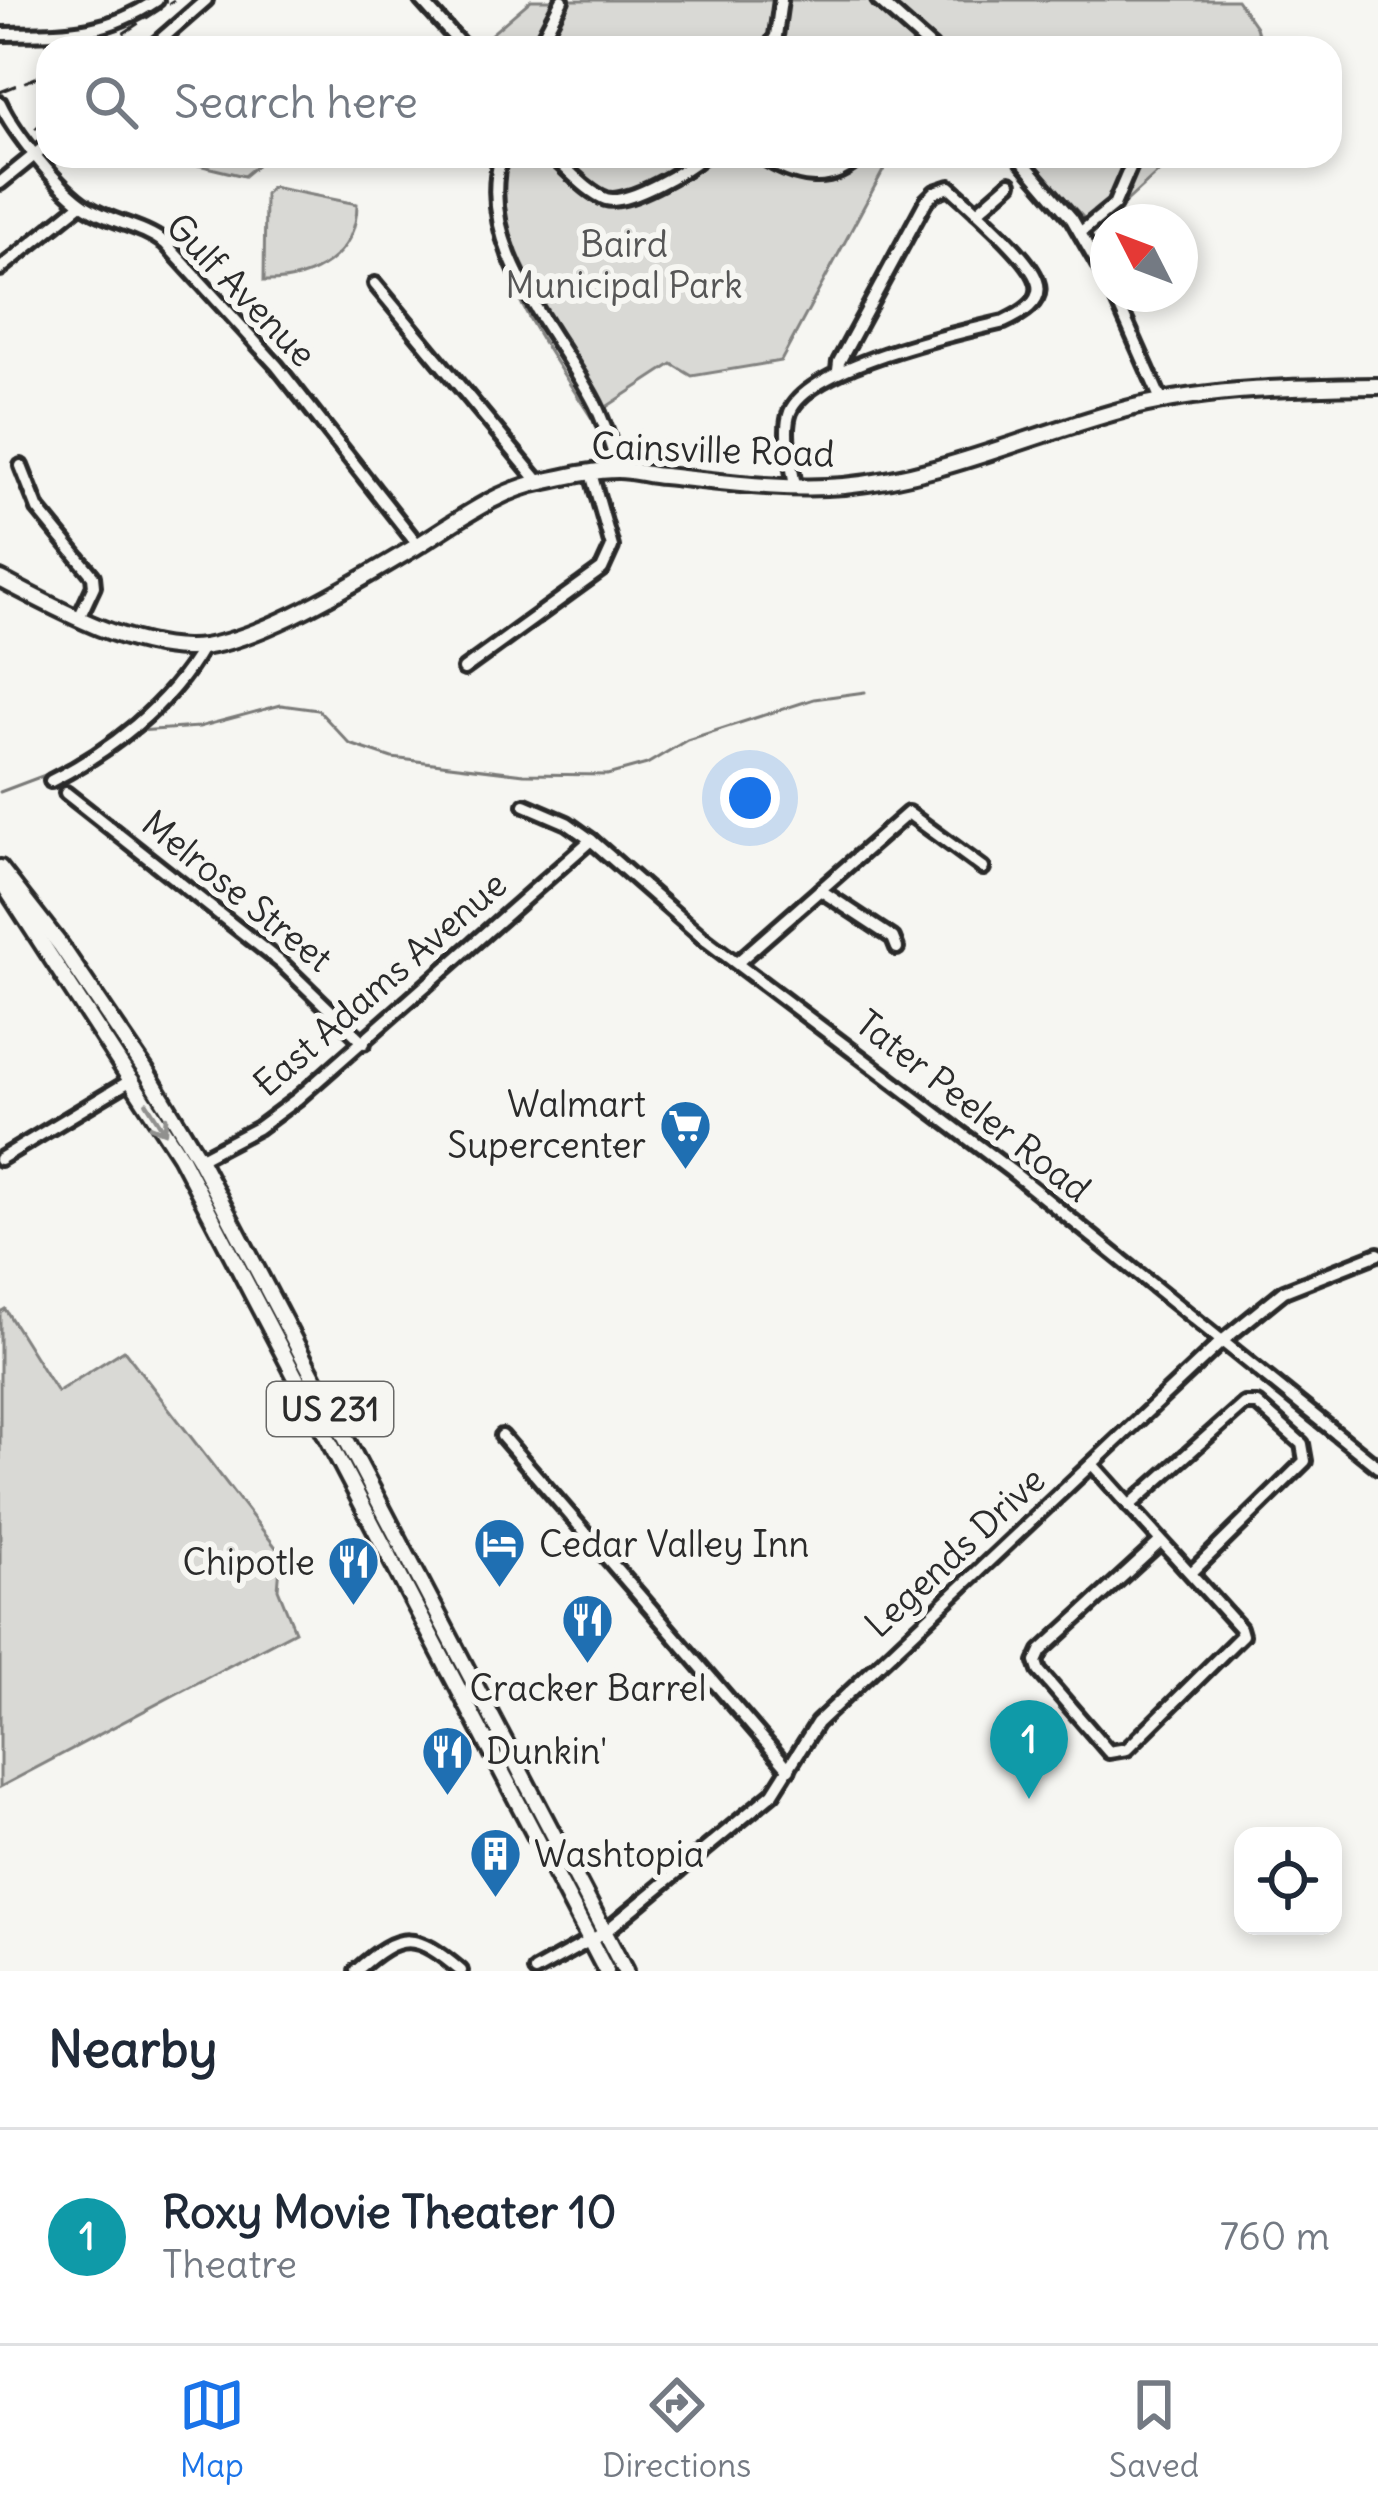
<!DOCTYPE html>
<style>
:root{--surface:#fff;--page:#f2f2f3;--text:#1f2937;--muted:#747a83;--line:#e0e1e3;--accent:#1a73e8}
body{margin:0;font-family:Delius,sans-serif;background:var(--page);color:var(--text)}
.controls{position:absolute;right:36px;bottom:36px;display:grid;overflow:hidden;border-radius:24px;box-shadow:0 6px 18px #0003}
.controls button{width:108px;height:108px;display:grid;place-items:center;padding:0;border:0;border-bottom:3px solid var(--line);background:var(--surface);color:var(--text);font:60px sans-serif}
.compass{position:absolute;left:1090px;top:204px;width:108px;height:108px;border-radius:50%;background:var(--surface);box-shadow:0 6px 18px #0003;rotate:312deg}
.you{position:absolute;left:750px;top:798px;width:42px;height:42px;margin:-30px;border:9px solid #fff;border-radius:50%;background:#1a73e8;box-shadow:0 0 0 18px #1a73e833}
.badge{display:grid;place-items:center;width:78px;height:78px;border-radius:50%;background:var(--accent);color:#fff;font-size:39px;font-weight:700}
.pin{position:absolute;translate:-50% -99px;filter:drop-shadow(0 3px 6px #0008)}
.pin::after{content:'';position:absolute;top:63px;width:42px;height:36px;background:inherit;clip-path:polygon(0 0,100% 0,50% 100%)}
.list{margin:0;padding:0;list-style:none}
h2{display:flex;justify-content:space-between;align-items:center;height:156px;margin:0;padding:0 48px;font-size:51px}
h2 small{font-size:39px;font-weight:400;color:var(--muted)}
.list li{display:grid;grid-template-columns:78px 1fr auto;gap:36px;align-items:center;box-sizing:border-box;height:216px;padding:0 48px;border-top:3px solid var(--line)}
.list b{display:block;font-size:45px;white-space:nowrap}
.list p{margin:0;font-size:39px;white-space:nowrap;color:var(--muted)}
.list em{font-size:39px;font-style:normal;color:var(--muted)}
.icon{flex:none;width:66px;height:66px;fill:none;stroke:currentColor;stroke-width:2;stroke-linecap:round;stroke-linejoin:round}
.map{position:relative;flex:none;width:1378px;height:1971px;overflow:hidden}
.search{position:absolute;background:var(--surface);box-shadow:0 6px 18px #0003;left:36px;right:36px;top:36px;height:132px;display:flex;align-items:center;gap:30px;box-sizing:border-box;padding:0 42px;border-radius:36px;color:var(--muted);font-size:45px}
.sheet{height:372px;background:var(--surface)}
nav{display:flex;justify-content:space-around;align-items:center;box-sizing:border-box;height:168px;border-top:3px solid var(--line);background:var(--surface);font-size:33px;color:var(--muted)}
nav a{display:grid;justify-items:center;gap:6px}
nav .on{color:var(--accent)}
.map>svg:first-child{display:block}
</style>
<div class="map">
<svg width="1378" height="1971" viewBox="0 0 1378 1971">
<rect width="100%" height="100%" fill="#f6f6f2"/>
<filter id="ink" filterUnits="userSpaceOnUse"><feTurbulence type="fractalNoise" baseFrequency=".00833" numOctaves="2"/><feDisplacementMap in="SourceGraphic" scale="24" xChannelSelector="R" yChannelSelector="G"/><feConvolveMatrix kernelMatrix="1 2 1 2 8 2 1 2 1" color-interpolation-filters="sRGB"/></filter>
<g filter="url(#ink)">
<g fill="#d9d9d5" stroke="#828280" stroke-width="3">
<path d="M531,0H1237L1256,27L1262,48H475Z"/>
<path d="M161,156H256V166L244,176Z"/>
<path d="M492,156H891L781,361L692,376L672,364L591,417C539,335 479,259 492,156Z"/>
<path d="M1026,156H1176L1095,230Z"/>
<path d="M272,187L357,204C357,257 311,282 264,281L265,194Z"/>
<path d="M5,1309L57,1392L124,1350L281,1554L278,1589L295,1631L0,1787V1312Z"/>
</g>
<g fill="none" stroke-linecap="round" stroke-linejoin="round">
<g stroke="#7a7a78" stroke-width="3">
<path d="M137,731L199,727L281,705L318,710L350,744L392,758L524,774L607,775L647,764L687,740L814,699L865,692"/>
<path d="M95,750L116,735"/>
<path d="M0,792L61,769"/>
</g>
<defs>
<g id="minor">
<path d="M421,0L464,48"/>
<path d="M878,0L932,48"/>
<path d="M0,34C62,33 102,37 157,0"/>
<path d="M151,48L206,0"/>
<path d="M537,48L562,0"/>
<path d="M769,48L776,36L781,0"/>
<path d="M0,103C13,131 60,191 87,207C112,223 141,225 165,243L277,366L418,545"/>
<path d="M501,156C476,246 553,326 593,400C605,422 611,447 619,470"/>
<path d="M552,156C568,169 587,192 606,199C627,206 687,170 703,156"/>
<path d="M761,156C793,177 831,188 860,156"/>
<path d="M1018,156L1072,219L1108,282"/>
<path d="M0,183L48,144"/>
<path d="M977,212L1010,183"/>
<path d="M1081,232L1114,205L1135,156"/>
<path d="M0,269L81,204"/>
<path d="M375,284L539,482"/>
<path d="M1114,294L1162,402"/>
<path d="M21,466L38,509L93,576L94,586L79,618"/>
<path d="M795,487C792,464 782,434 790,412C809,366 956,333 1004,322C1019,315 1045,302 1037,281C1029,256 970,206 950,187L935,192L926,201L839,362L838,370"/>
<path d="M464,669L602,569L612,547L591,473"/>
<path d="M51,781C109,752 170,705 202,648"/>
<path d="M66,793L280,962L364,1043"/>
<path d="M525,805L567,823L591,840L704,939L1010,1170L1378,1467"/>
<path d="M820,890L893,938L897,948"/>
<path d="M738,962L908,813L983,868"/>
<path d="M0,1159L133,1079"/>
<path d="M199,1159L258,1128L297,1099L591,840"/>
<path d="M502,1436L789,1769"/>
<path d="M1092,1464C1141,1519 1191,1574 1240,1628L1242,1635L1127,1749L1109,1752L1039,1671L1036,1662L1041,1651L1161,1541"/>
<path d="M1129,1506L1244,1404H1257L1302,1444L1305,1461L1191,1573"/>
<path d="M356,1971C401,1931 415,1932 461,1971"/>
<path d="M535,1971L605,1932L773,1793L817,1723L1221,1342L1284,1291L1378,1254"/>
</g>
<g id="major">
<path d="M0,579C56,608 122,646 186,648C248,650 363,578 417,546C459,520 497,490 546,481C569,476 594,470 618,470C633,470 648,475 663,476C723,482 785,491 844,486C944,477 1038,431 1134,407C1213,388 1297,387 1378,386"/>
<path d="M0,868L61,946L146,1071L199,1159L625,1971"/>
<path d="M0,879L180,1156L606,1971"/>
</g>
</defs>
<use href="#minor" stroke="#2b2b2b" stroke-width="20"/>
<use href="#major" stroke="#2b2b2b" stroke-width="22"/>
<use href="#minor" stroke="#f6f6f2" stroke-width="10"/>
<use href="#major" stroke="#f6f6f2" stroke-width="14"/>
<g stroke="#2b2b2b" stroke-width="3" stroke-dasharray="18 9" stroke-linecap="butt">
<path d="M101,48L174,0"/>
<path d="M0,92L48,73"/>
<path d="M35,129L48,117"/>
</g>
</g>
<defs><path id="oneway-shaft" d="M-6 0H5M1.5-3L5.5 0L1.5 3" fill="none" stroke-width="1.6" stroke-linecap="round" stroke-linejoin="round" transform="scale(3)"/></defs>
<use stroke="#90908e" href="#oneway-shaft" transform="translate(156 1118) rotate(58)"/>
</g>
<defs>
<symbol id="supermarket-pin" viewBox="-11 -11 22 30"><path d="M0 17L-7.5 6A9.5 9.5 0 1 1 7.5 6Z" fill="#1f6fb2" stroke="#f6f6f2"/><path d="M-6-5.5h2.5l.6 2H6L4.5 2H-2.5L-4.4-4H-6ZM-1.5 3.2a1.3 1.3 0 1 0 .1 0ZM3 3.2a1.3 1.3 0 1 0 .1 0Z" fill="#fff"/></symbol>
<symbol id="hotel-pin" viewBox="-11 -11 22 30"><path d="M0 17L-7.5 6A9.5 9.5 0 1 1 7.5 6Z" fill="#1f6fb2" stroke="#f6f6f2"/><path d="M-6-4.5h1.5V1H6V5H4.5V3h-9V5H-6ZM-4 0a1.8 1.8 0 1 1 3.6 0ZM.5 0V-2.5h3Q6-2.5 6 0Z" fill="#fff"/></symbol>
<symbol id="restaurant-pin" viewBox="-11 -11 22 30"><path d="M0 17L-7.5 6A9.5 9.5 0 1 1 7.5 6Z" fill="#1f6fb2" stroke="#f6f6f2"/><path d="M-5-6h1v4h1v-4h1v4h1v-4h1v5L-1.5 .5V6h-2V.5L-5-1ZM5-6V6H3V1.5H1.5Q1.5-4 5-6Z" fill="#fff"/></symbol>
<symbol id="building-pin" viewBox="-11 -11 22 30"><path d="M0 17L-7.5 6A9.5 9.5 0 1 1 7.5 6Z" fill="#1f6fb2" stroke="#f6f6f2"/><path d="M-4-6H4V6H1V3H-1V6H-4ZM-2.5-4.3h1.7v1.8h-1.7ZM.8-4.3h1.7v1.8H.8ZM-2.5-1h1.7V.8h-1.7ZM.8-1h1.7V.8H.8Z" fill="#fff"/></symbol>
</defs>
<g fill-rule="evenodd">
<use href="#supermarket-pin" x="656" y="1096" width="59" height="81"/>
<use href="#hotel-pin" x="470" y="1514" width="59" height="81"/>
<use href="#restaurant-pin" x="324" y="1532" width="59" height="81"/>
<use href="#restaurant-pin" x="558" y="1590" width="59" height="81"/>
<use href="#restaurant-pin" x="418" y="1722" width="59" height="81"/>
<use href="#building-pin" x="466" y="1824" width="59" height="81"/>
</g>
<g text-anchor="middle" dominant-baseline="central" stroke-width="12" stroke-linejoin="round" paint-order="stroke">
<rect fill="#f6f6f2" stroke="#686867" stroke-width="3" x="267" y="1382" width="126" height="54" rx="9"/>
<g font-size="33" font-weight="bold" fill="#2b2b2b">
<text x="330" y="1409">US 231</text>
</g>
<g font-size="36" fill="#565656" stroke="#f6f6f2">
<text x="624" y="244">Baird<tspan x="624" dy="41">Municipal Park</tspan></text>
</g>
<g font-size="36" fill="#2b2b2b" stroke="#f6f6f2">
<text transform="translate(241 290) rotate(46)">Gulf Avenue</text>
<text transform="translate(713 450) rotate(2)">Cainsville Road</text>
<text transform="translate(237 891) rotate(39)">Melrose Street</text>
<text transform="translate(380 984) rotate(-41)">East Adams Avenue</text>
<text transform="translate(973 1106) rotate(38)">Tater Peeler Road</text>
<text transform="translate(955 1552) rotate(-43)">Legends Drive</text>
</g>
<g font-size="36" fill="#2b2b2b" stroke="#f6f6f2" text-anchor="start">
<text x="646" y="1104" text-anchor="end">Walmart<tspan x="646" dy="41">Supercenter</tspan></text>
<text x="539" y="1544">Cedar Valley Inn</text>
<text x="315" y="1562" text-anchor="end">Chipotle</text>
<text x="588" y="1688" text-anchor="middle">Cracker Barrel</text>
<text x="486" y="1751">Dunkin'</text>
<text x="534" y="1854">Washtopia</text>
</g>
</g>
</svg>
<div class="controls">
<button><svg class="icon" aria-label="locate" viewBox="0 0 24 24"><circle cx="12" cy="12" r="6"/><path d="M12 2v4M12 18v4M2 12h4M18 12h4"/></svg></button>
</div>
<svg class="compass" viewBox="-18 -18 36 36"><path d="M0-13l5 13h-10z" fill="#e53935"/><path d="M0 13l5-13h-10z" fill="#747a83"/></svg>
<div class="you"></div>
<div class="pin badge" style="left:1029px;top:1799px;background:#0f9aa8">1</div>
<div class="search"><svg class="icon" aria-label="search" viewBox="0 0 24 24"><circle cx="10" cy="10" r="6"/><path d="M15 15l6 6"/></svg>Search here</div>
</div>
<section class="sheet">
<h2>Nearby<small></small></h2>
<ul class="list">
<li><span class="badge" style="background:#0f9aa8">1</span><div><b>Roxy Movie Theater 10</b><p>Theatre</p></div><em>760 m</em></li>
</ul>
</section>
<nav>
<a class="on"><svg class="icon" aria-label="map" viewBox="0 0 24 24"><path d="M3 6l6-2 6 2 6-2v14l-6 2-6-2-6 2zM9 4v14M15 6v14"/></svg>Map</a>
<a><svg class="icon" aria-label="directions" viewBox="0 0 24 24"><path d="M12 3l9 9-9 9-9-9zM9 14v-3h6M13 9l2 2-2 2"/></svg>Directions</a>
<a><svg class="icon" aria-label="saved" viewBox="0 0 24 24"><path d="M7 4h10v16l-5-4-5 4z"/></svg>Saved</a>
</nav>
